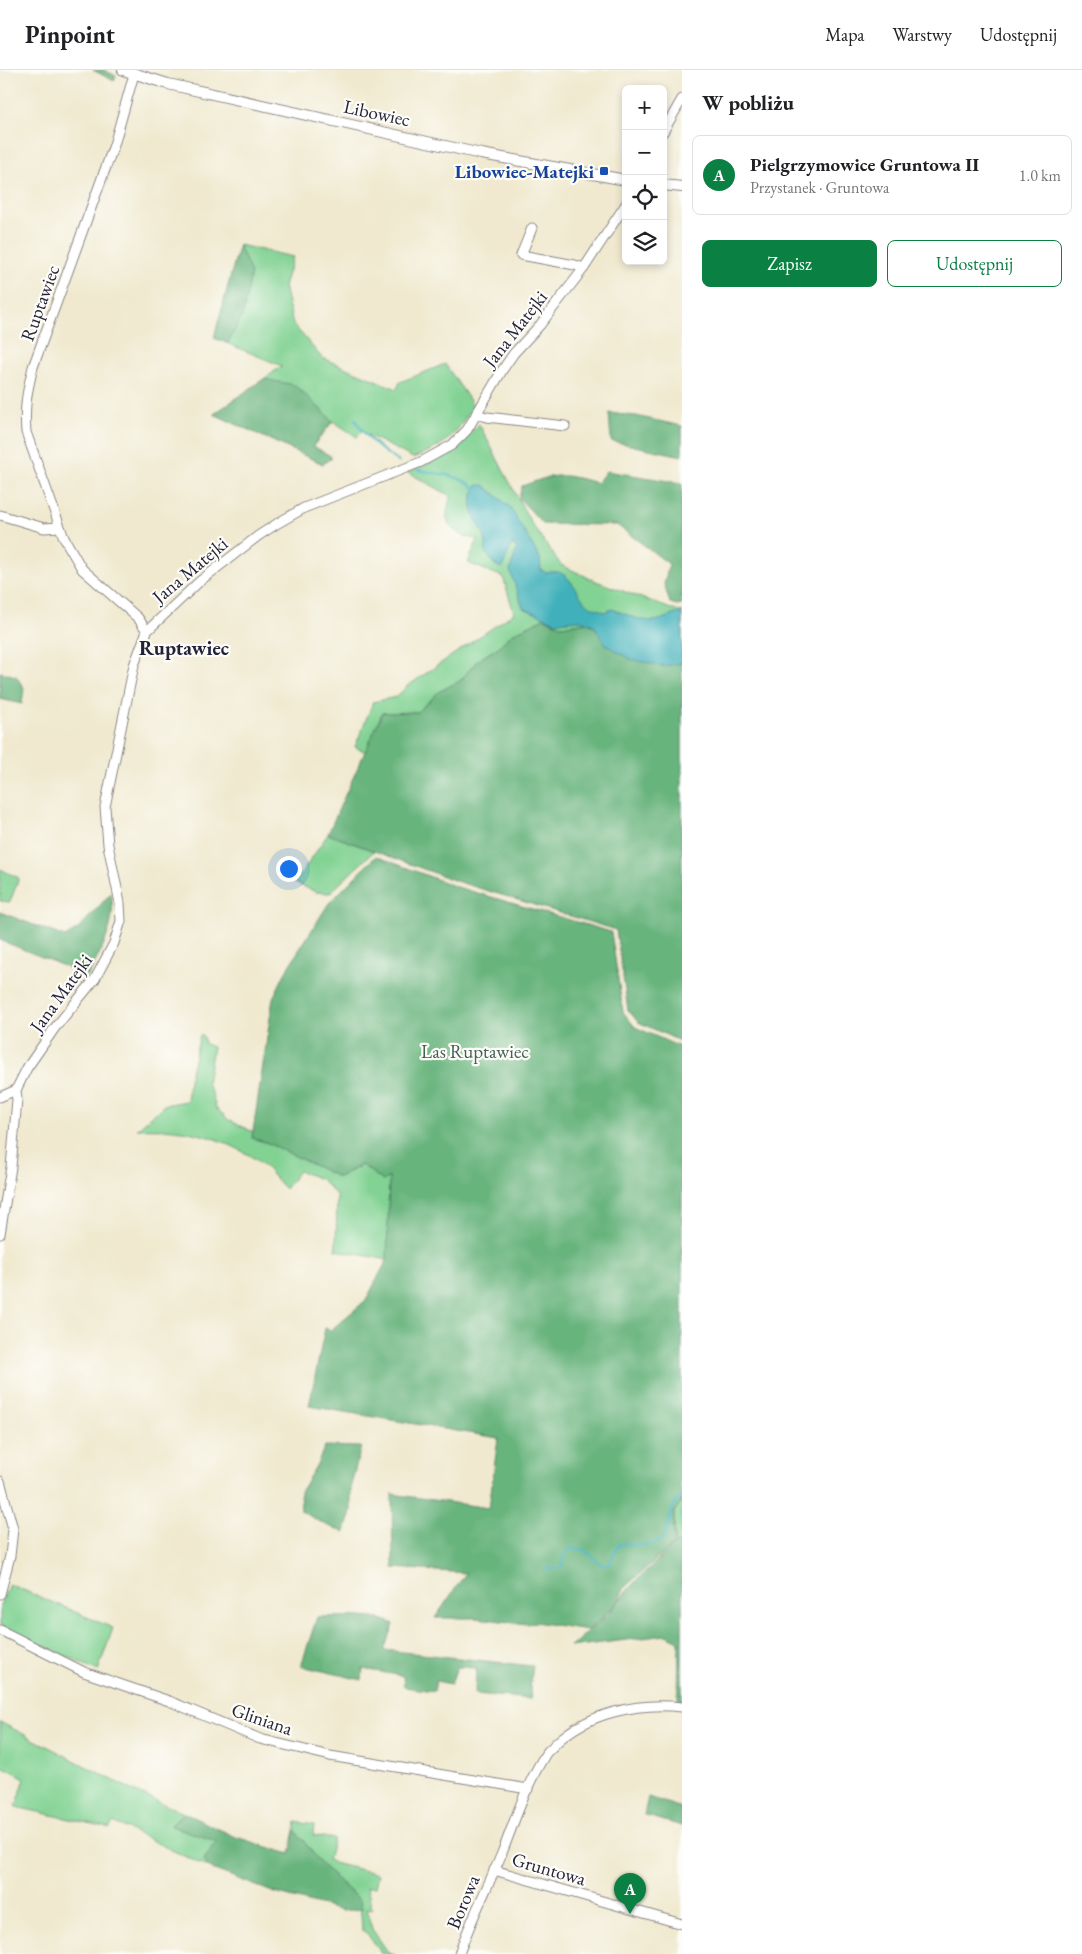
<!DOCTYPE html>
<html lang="pl">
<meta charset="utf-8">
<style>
:root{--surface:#fff;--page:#f6f6f6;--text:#202124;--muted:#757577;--line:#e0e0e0;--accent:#0b8043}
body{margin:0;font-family:"EB Garamond",serif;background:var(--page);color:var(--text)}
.controls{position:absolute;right:15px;top:15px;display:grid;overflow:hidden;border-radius:8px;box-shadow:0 2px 8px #0003}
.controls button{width:45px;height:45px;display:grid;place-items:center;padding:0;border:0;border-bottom:1px solid var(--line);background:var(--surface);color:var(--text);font:25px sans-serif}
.you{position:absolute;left:288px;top:798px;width:18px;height:18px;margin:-12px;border:4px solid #fff;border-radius:50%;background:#1a73e8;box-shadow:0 0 0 8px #1a73e833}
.badge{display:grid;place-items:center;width:32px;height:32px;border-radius:50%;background:var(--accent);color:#fff;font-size:16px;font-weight:700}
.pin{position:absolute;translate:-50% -41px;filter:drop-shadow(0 1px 2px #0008)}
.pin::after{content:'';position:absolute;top:26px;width:18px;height:15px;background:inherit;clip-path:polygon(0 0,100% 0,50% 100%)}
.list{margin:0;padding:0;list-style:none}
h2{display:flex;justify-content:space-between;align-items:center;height:65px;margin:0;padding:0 20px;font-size:21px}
h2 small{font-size:16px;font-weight:400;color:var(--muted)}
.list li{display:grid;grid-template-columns:32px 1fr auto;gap:15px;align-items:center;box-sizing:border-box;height:80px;margin:0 10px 10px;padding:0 10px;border:1px solid var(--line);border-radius:8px}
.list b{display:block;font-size:19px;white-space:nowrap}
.list p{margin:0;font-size:16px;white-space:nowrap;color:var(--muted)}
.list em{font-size:16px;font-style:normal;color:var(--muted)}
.actions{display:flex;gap:10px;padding:15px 20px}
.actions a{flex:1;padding:11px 0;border:1px solid var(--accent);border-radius:8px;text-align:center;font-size:18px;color:var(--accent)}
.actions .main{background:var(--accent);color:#fff}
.icon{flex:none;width:28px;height:28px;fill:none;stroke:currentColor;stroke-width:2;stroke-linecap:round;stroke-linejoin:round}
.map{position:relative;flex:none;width:682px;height:1884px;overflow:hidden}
header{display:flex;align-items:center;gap:30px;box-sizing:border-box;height:70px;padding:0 25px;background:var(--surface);border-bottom:1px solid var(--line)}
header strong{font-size:24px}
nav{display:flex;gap:28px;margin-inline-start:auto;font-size:18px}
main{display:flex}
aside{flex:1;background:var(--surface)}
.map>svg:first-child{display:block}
</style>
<header>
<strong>Pinpoint</strong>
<nav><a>Mapa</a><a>Warstwy</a><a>Udostępnij</a></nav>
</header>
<main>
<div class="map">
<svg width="682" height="1884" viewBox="0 0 682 1884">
<rect width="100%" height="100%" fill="#fdfcf7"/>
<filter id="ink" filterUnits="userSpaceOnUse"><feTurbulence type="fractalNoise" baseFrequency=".02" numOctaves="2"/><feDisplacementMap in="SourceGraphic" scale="10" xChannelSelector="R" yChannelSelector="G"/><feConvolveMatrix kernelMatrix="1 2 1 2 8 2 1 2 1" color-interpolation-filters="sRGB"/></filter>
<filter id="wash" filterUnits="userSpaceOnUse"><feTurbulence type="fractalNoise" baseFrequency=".0096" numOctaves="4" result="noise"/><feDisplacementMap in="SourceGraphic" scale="20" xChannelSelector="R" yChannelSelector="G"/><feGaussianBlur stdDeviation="1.12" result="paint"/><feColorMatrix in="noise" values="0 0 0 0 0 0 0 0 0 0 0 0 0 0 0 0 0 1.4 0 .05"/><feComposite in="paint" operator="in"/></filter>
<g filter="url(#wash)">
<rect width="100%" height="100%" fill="#f0e9cf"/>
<g fill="#81d293" stroke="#527a67">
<path d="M239,175L293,187L284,216L293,254L322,288L397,319L400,312L445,294L473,335C456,366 445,376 413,388L362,362L357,367L333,351L313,376L332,387L323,394L214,344L282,296L214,268Z"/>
<path d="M479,354L531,453L561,495L596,511L679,542L682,541V594L632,584L587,552L562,556L544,548L512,564L497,578L477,591L460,611L440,621L417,642L382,643L366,682L355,677L373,632L396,627L406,617L514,543L503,507L468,493L478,469C466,468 446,461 447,446C447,439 449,432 451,426L407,402C443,388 453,383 479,354Z"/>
<path d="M328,764L374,781L330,823L316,822L295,813Z"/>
<path d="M0,799L19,808L10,832L0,831Z"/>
<path d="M200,965L204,967L205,974L213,977L207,1013L212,1024L216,1038L229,1050L253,1062L252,1068L268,1073L338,1107L362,1095L383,1111L389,1106L388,1190L336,1180L337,1126L321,1109L299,1101L285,1119C276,1110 268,1098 258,1091C220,1065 181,1057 137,1059L164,1035L187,1031L189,1010Z"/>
<path d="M682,1430V1472L675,1474L674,1442Z"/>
<path d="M9,1514L113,1558L98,1601L0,1555V1535Z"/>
<path d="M0,1652L136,1722L184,1743L171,1755L217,1771L204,1790L207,1797L113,1752L110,1758L16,1737L25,1708L0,1695Z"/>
<path d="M296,1752L314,1755L313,1765L334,1769L328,1789L334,1793L378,1804L375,1817H367L372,1839L367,1838L372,1859L388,1882L395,1884H381L377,1876L362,1859L360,1831L322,1795L295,1760Z"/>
</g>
<g fill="#68b47d" stroke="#456b5c">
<path d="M93,0H104L116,6L114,11Z"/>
<path d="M239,175L251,203L243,244L228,273L214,268Z"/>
<path d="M264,309L295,315L333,351L313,376L332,387L323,394L214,344Z"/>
<path d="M609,343L636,346L682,356V386L611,371Z"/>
<path d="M606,401L682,413V534L677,535L670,533L664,514L669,494L617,455L543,454L519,428L522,416C557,403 562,403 597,413Z"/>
<path d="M544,548L562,556L587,552L632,584L682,594V972L638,952L628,940L616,860L459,812L328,764C345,723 365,684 382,643L417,642L440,621L460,611L477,591L497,578L512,564Z"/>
<path d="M0,602L16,606L24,618L22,634L0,629Z"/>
<path d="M376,786L457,817L611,862L623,942L635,957L682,978V1413L680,1415L682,1430L674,1442V1474L623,1519C623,1531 597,1552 588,1560L535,1552L527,1554L476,1548H435L466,1503L393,1498L392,1424L489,1438L498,1368L309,1336L325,1258L331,1260L366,1230L387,1190L389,1107L383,1111L362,1095L338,1107L268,1073L252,1068L273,928L287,899L329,833Z"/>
<path d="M111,823C117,855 102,878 88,906L0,870V842L65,867L78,859Z"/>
<path d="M325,1376L361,1377L351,1415V1441L345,1462L326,1455L301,1441L300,1422L316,1396Z"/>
<path d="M682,1472V1631L678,1630L679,1571L666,1565L570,1577L608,1544L631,1516L675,1474Z"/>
<path d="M317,1547C338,1547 376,1544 394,1554L393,1557L384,1580L533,1596L530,1618L531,1629L475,1624L476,1598L457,1597L451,1614L436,1611L434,1621L404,1617L403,1606L363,1599L362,1610L301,1596Z"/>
<path d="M648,1727L682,1738V1756L644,1745Z"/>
<path d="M184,1743L236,1767L290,1784L295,1760L322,1795L360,1831L362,1839L342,1841L275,1823L207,1797L204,1790L216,1771L171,1756Z"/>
</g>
<path fill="#41b1bb" stroke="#326a7b" d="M477,415H484L510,437L540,488L541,500L546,503C568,496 573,518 584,531C588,537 599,539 605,542L612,539C626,544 644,554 659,550C669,547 670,544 682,543V593L663,596L630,589L606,575L594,555L580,550L556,552L523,538L510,501L517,478L512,474L502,498L495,495L485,482C492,456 459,448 477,415Z"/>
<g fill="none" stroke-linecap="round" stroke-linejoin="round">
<g stroke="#41b1bb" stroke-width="2.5">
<path d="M355,349C364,366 382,381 399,392"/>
<path d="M418,400C435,404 464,404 476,420"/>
<path d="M545,1499L561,1498L565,1484L571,1478L584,1480L601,1494L609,1495L619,1474C630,1474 641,1476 652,1474C676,1470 663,1438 682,1427"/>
</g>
</g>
</g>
<g filter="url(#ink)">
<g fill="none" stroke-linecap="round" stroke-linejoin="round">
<defs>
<g id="minor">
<path d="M134,4L114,75L33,297C27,322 24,336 26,362L64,468L82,499L138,548L147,561"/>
<path d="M663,62L682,29"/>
<path d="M532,158L521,185L575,195L584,198"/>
<path d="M476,344L487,347L565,356"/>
<path d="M0,445L44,458L60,457"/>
<path d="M0,1027L16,1020L27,998L54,959L95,909L114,873L121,851L120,833L108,775L105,737L134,595L147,561L200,511L258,466L278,453L304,438L421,392L452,375L467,360L503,299L514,283L540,255L584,198L626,134"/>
<path d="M0,1164L11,1097L17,1030L16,1020"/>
<path d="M0,1411L13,1459L10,1486L0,1524"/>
<path d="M0,1560L84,1602L169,1631L260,1669L330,1686L528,1719"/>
<path d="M494,1800L682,1854"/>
<path d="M459,1884C471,1849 488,1817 502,1783C515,1750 526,1715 545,1685C547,1681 552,1678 555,1674C587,1643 638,1632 682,1637"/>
</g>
<g id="tertiary">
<path d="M123,0L168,14L481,84L626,110"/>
<path d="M663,115L682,117"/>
</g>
</defs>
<use href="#minor" stroke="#898685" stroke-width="11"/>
<use href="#tertiary" stroke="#898685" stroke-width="12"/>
<use href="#minor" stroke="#fff" stroke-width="9"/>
<use href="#tertiary" stroke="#fff" stroke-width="10"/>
</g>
</g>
<rect fill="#1a4fb4" stroke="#fdfcf7" stroke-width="2" x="599" y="96" width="10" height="10" rx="2.5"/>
<g text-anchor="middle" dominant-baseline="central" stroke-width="4.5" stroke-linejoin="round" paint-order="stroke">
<g font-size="19" fill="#22223b" stroke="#fdfcf7">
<text transform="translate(377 43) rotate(12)">Libowiec</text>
<text transform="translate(40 233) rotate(-70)">Ruptawiec</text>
<text transform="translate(515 259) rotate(-52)">Jana Matejki</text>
<text transform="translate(190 500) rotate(-40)">Jana Matejki</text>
<text transform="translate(61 923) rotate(-54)">Jana Matejki</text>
<text transform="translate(262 1649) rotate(19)">Gliniana</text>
<text transform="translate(549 1799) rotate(16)">Gruntowa</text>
<text transform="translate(463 1832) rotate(-67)">Borowa</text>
</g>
<g font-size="19" font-weight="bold" fill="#164399" stroke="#fdfcf7" text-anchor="end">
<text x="594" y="101">Libowiec-Matejki</text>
</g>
<g font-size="19" fill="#43605a" stroke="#fdfcf7">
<text x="475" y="981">Las Ruptawiec</text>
</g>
<g font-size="20" font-weight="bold" fill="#22223b" stroke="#fdfcf7">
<text x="184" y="578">Ruptawiec</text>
</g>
</g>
</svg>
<div class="controls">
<button>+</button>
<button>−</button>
<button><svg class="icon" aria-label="locate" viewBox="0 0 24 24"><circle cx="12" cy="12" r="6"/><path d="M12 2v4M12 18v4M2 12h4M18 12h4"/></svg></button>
<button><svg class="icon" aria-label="layers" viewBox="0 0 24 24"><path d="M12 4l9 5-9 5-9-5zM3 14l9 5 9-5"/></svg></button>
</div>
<div class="you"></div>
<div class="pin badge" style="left:630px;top:1844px">A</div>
</div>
<aside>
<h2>W pobliżu<small></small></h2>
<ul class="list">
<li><span class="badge">A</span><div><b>Pielgrzymowice Gruntowa II</b><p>Przystanek · Gruntowa</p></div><em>1.0 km</em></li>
</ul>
<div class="actions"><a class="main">Zapisz</a><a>Udostępnij</a></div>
</aside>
</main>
